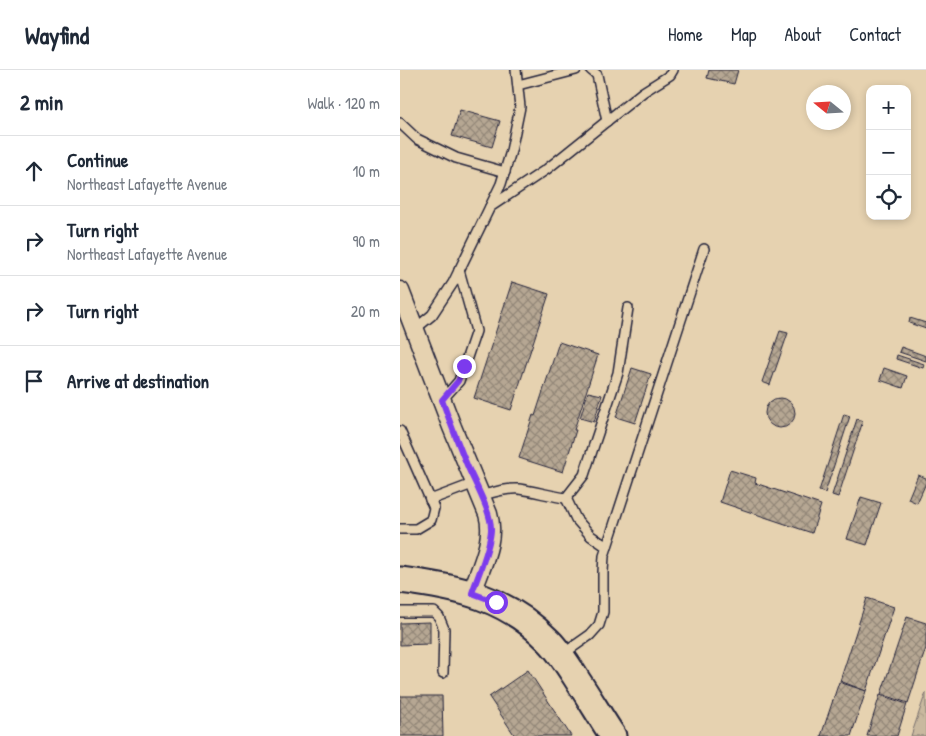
<!DOCTYPE html>
<meta charset="utf-8">
<style>
:root{--surface:#fff;--page:#f6f6f7;--text:#1f2937;--muted:#747a83;--line:#e0e1e3}
body{margin:0;font-family:"Patrick Hand",sans-serif;background:var(--page);color:var(--text)}
.controls{position:absolute;right:15px;top:15px;display:grid;overflow:hidden;border-radius:10px;box-shadow:0 2px 8px #0003}
.controls button{width:45px;height:45px;display:grid;place-items:center;padding:0;border:0;border-bottom:1px solid var(--line);background:var(--surface);color:var(--text);font:25px sans-serif}
.compass{position:absolute;left:406px;top:15px;width:45px;height:45px;border-radius:50%;background:var(--surface);box-shadow:0 2px 8px #0003;rotate:288deg}
.stop{position:absolute;width:15px;height:15px;margin:-11px;border:4px solid #7c3aed;border-radius:50%;background:#fff}
.stop.end{background:#7c3aed;border-color:#fff;box-shadow:0 1px 5px #0008}
.list{margin:0;padding:0;list-style:none}
h2{display:flex;justify-content:space-between;align-items:center;height:65px;margin:0;padding:0 20px;font-size:21px}
h2 small{font-size:16px;font-weight:400;color:var(--muted)}
.list li{display:grid;grid-template-columns:32px 1fr auto;gap:15px;align-items:center;box-sizing:border-box;height:70px;padding:0 20px;border-top:1px solid var(--line)}
.list b{display:block;font-size:19px;white-space:nowrap}
.list p{margin:0;font-size:16px;white-space:nowrap;color:var(--muted)}
.list em{font-size:16px;font-style:normal;color:var(--muted)}
.icon{flex:none;width:28px;height:28px;fill:none;stroke:currentColor;stroke-width:2;stroke-linecap:round;stroke-linejoin:round}
.map{position:relative;flex:none;width:526px;height:666px;overflow:hidden}
header{display:flex;align-items:center;gap:30px;box-sizing:border-box;height:70px;padding:0 25px;background:var(--surface);border-bottom:1px solid var(--line)}
header strong{font-size:24px}
nav{display:flex;gap:28px;margin-inline-start:auto;font-size:18px}
main{display:flex}
aside{flex:1;background:var(--surface)}
.map>svg:first-child{display:block}
</style>
<header>
<strong>Wayfind</strong>
<nav><a>Home</a><a>Map</a><a>About</a><a>Contact</a></nav>
</header>
<main>
<aside>
<h2>2 min<small>Walk · 120 m</small></h2>
<ul class="list">
<li><svg class="icon" aria-label="ahead" viewBox="0 0 24 24"><path d="M12 20V5M6 11l6-6 6 6"/></svg><div><b>Continue</b><p>Northeast Lafayette Avenue</p></div><em>10 m</em></li>
<li><svg class="icon" aria-label="right" viewBox="0 0 24 24"><path d="M7 20v-9h11M14 6l5 5-5 5"/></svg><div><b>Turn right</b><p>Northeast Lafayette Avenue</p></div><em>90 m</em></li>
<li><svg class="icon" aria-label="right" viewBox="0 0 24 24"><path d="M7 20v-9h11M14 6l5 5-5 5"/></svg><div><b>Turn right</b></div><em>20 m</em></li>
<li><svg class="icon" aria-label="arrive" viewBox="0 0 24 24"><path d="M6 21V4h12l-3 4 3 4H6"/></svg><div><b>Arrive at destination</b></div></li>
</ul>
</aside>
<div class="map">
<svg width="526" height="666" viewBox="0 0 526 666">
<defs>
<pattern id="forest-crowns" width="20" height="18" patternUnits="userSpaceOnUse" patternTransform="scale(1.25)"><rect width="20" height="18" fill="#c9b99f"/><path d="M2 6a3 3 0 1 1 6 0M12 15a3 3 0 1 1 6 0" fill="none" stroke="#ac9f8a"/></pattern>
<pattern id="building-cross-hatch" width="8" height="8" patternUnits="userSpaceOnUse" patternTransform="scale(1.25)"><rect width="8" height="8" fill="#b6a793"/><path d="M0 0l8 8M0 8l8-8" fill="none" stroke="#948879"/></pattern>
</defs>
<rect width="100%" height="100%" fill="#e6d2b0"/>
<filter id="ink" filterUnits="userSpaceOnUse"><feTurbulence type="fractalNoise" baseFrequency=".02" numOctaves="2"/><feDisplacementMap in="SourceGraphic" scale="10" xChannelSelector="R" yChannelSelector="G"/><feConvolveMatrix kernelMatrix="1 2 1 2 8 2 1 2 1" color-interpolation-filters="sRGB"/></filter>
<g filter="url(#ink)">
<path fill="url(#forest-crowns)" stroke="#766e6d" d="M526,622V666H511Z"/>
<g fill="url(#building-cross-hatch)" stroke="#22223b">
<path d="M309,0H338L334,14L307,8Z"/>
<path d="M60,40L100,51L92,77L52,66Z"/>
<path d="M112,212L149,224L111,340L74,328Z"/>
<path d="M510,248L526,253V259L509,253Z"/>
<path d="M380,261L388,263L370,315L362,312Z"/>
<path d="M159,272L198,285L174,360H176L163,402L119,388L133,345L135,346Z"/>
<path d="M501,277L526,286V291L499,282Z"/>
<path d="M497,285L524,294L523,298L496,289Z"/>
<path d="M232,298L251,304L235,353L216,347Z"/>
<path d="M484,298L507,306L503,318L480,310Z"/>
<path d="M188,322L202,325L194,352L180,348Z"/>
<circle cx="380" cy="343" r="15"/>
<path d="M444,344L450,346L425,423L419,421Z"/>
<path d="M457,349L463,351L438,427L432,425Z"/>
<path d="M330,400L356,408L355,413L421,435L412,463L320,432Z"/>
<path d="M518,405L526,408V413L517,433L508,429Z"/>
<path d="M461,427L481,433L467,475L447,469Z"/>
<path d="M467,528L494,537L466,621L440,611Z"/>
<path d="M507,547L526,553V578L508,633L481,624Z"/>
<path d="M30,552V574L0,575V553Z"/>
<path d="M128,600L171,666H115L89,627Z"/>
<path d="M439,612L466,621L451,666H421Z"/>
<path d="M480,625L507,634L497,666H467Z"/>
<path d="M0,626H42L43,666H0Z"/>
</g>
<g fill="none" stroke-linecap="round" stroke-linejoin="round">
<defs>
<g id="service">
<path d="M191,0L197,5L207,51"/>
<path d="M118,15L176,0"/>
<path d="M0,53L17,69L56,88L105,102"/>
<path d="M90,137L147,99L243,22L270,5L273,0"/>
<path d="M15,259L32,245L53,213L101,114L111,81L120,37L116,0"/>
<path d="M42,330L59,311L76,261L59,200"/>
<path d="M0,361L34,438L31,450L16,459H0"/>
<path d="M81,426C93,422 106,418 119,419C135,421 150,426 166,428L184,405L218,303L228,238"/>
<path d="M166,428L176,449L191,466L207,477"/>
<path d="M30,430L75,413"/>
<path d="M0,542H34L39,547L44,559L43,603"/>
<path d="M163,584L190,565L199,555L203,542V502L204,486L304,179"/>
</g>
<path id="minor" d="M0,221L52,357L88,444C96,470 80,498 72,523"/>
<path id="secondary" d="M0,510C58,517 106,527 149,571C160,582 169,597 178,611C190,629 201,648 213,666"/>
</defs>
<use href="#service" stroke="#22223b" stroke-width="12"/>
<use href="#minor" stroke="#22223b" stroke-width="21"/>
<use href="#secondary" stroke="#22223b" stroke-width="29"/>
<use href="#service" stroke="#e6d2b0" stroke-width="9"/>
<use href="#minor" stroke="#e6d2b0" stroke-width="18"/>
<use href="#secondary" stroke="#e6d2b0" stroke-width="25"/>
</g>
</g>
<g fill="none" stroke-linecap="round" stroke-linejoin="round" filter="url(#ink)">
<path stroke="#7c3aed" stroke-width="6" d="M64,296L58,311L42,330C50,352 58,374 67,395C74,412 92,443 91,460C90,479 78,505 72,523L96,532"/>
</g>
</svg>
<div class="controls">
<button>+</button>
<button>−</button>
<button><svg class="icon" aria-label="locate" viewBox="0 0 24 24"><circle cx="12" cy="12" r="6"/><path d="M12 2v4M12 18v4M2 12h4M18 12h4"/></svg></button>
</div>
<svg class="compass" viewBox="-18 -18 36 36"><path d="M0-13l5 13h-10z" fill="#e53935"/><path d="M0 13l5-13h-10z" fill="#747a83"/></svg>
<div class="stop" style="left:96px;top:532px"></div>
<div class="stop end" style="left:64px;top:296px"></div>
</div>
</main>
